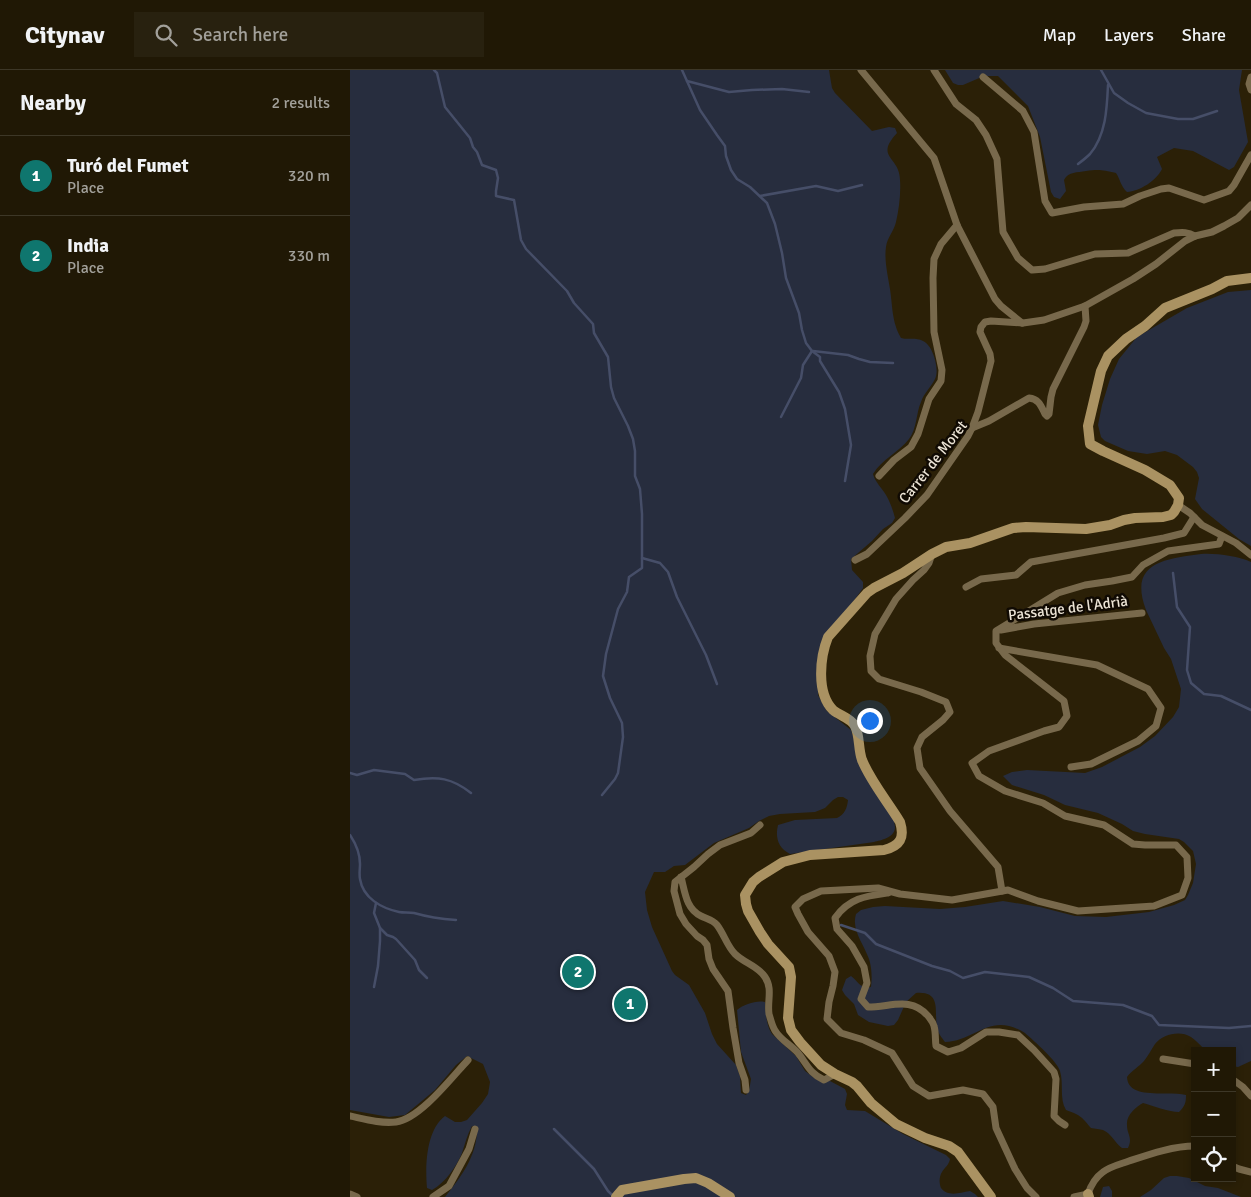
<!DOCTYPE html>
<meta charset="utf-8">
<style>
:root{--surface:#201805;--page:#28210f;--text:#f1f3f6;--muted:#a2a09a;--line:#3d3727;--accent:#0f766e}
body{margin:0;font-family:Signika,sans-serif;background:var(--page);color:var(--text)}
.controls{position:absolute;right:15px;bottom:15px;display:grid;overflow:hidden;border-radius:0px;box-shadow:0 2px 8px #0003}
.controls button{width:45px;height:45px;display:grid;place-items:center;padding:0;border:0;border-bottom:1px solid var(--line);background:var(--surface);color:var(--text);font:25px sans-serif}
.you{position:absolute;left:519px;top:650px;width:18px;height:18px;margin:-12px;border:4px solid #fff;border-radius:50%;background:#1a73e8;box-shadow:0 0 0 8px #1a73e833}
.badge{display:grid;place-items:center;width:32px;height:32px;border-radius:50%;background:var(--accent);color:#fff;font-size:16px;font-weight:700}
.pin{position:absolute;translate:-50% -50%;border:2px solid #fff;box-shadow:0 1px 5px #0006}
.list{margin:0;padding:0;list-style:none}
h2{display:flex;justify-content:space-between;align-items:center;height:65px;margin:0;padding:0 20px;font-size:21px}
h2 small{font-size:16px;font-weight:400;color:var(--muted)}
.list li{display:grid;grid-template-columns:32px 1fr auto;gap:15px;align-items:center;box-sizing:border-box;height:80px;padding:0 20px;border-top:1px solid var(--line)}
.list b{display:block;font-size:19px;white-space:nowrap}
.list p{margin:0;font-size:16px;white-space:nowrap;color:var(--muted)}
.list em{font-size:16px;font-style:normal;color:var(--muted)}
.icon{flex:none;width:28px;height:28px;fill:none;stroke:currentColor;stroke-width:2;stroke-linecap:round;stroke-linejoin:round}
.map{position:relative;flex:none;width:901px;height:1127px;overflow:hidden}
header{display:flex;align-items:center;gap:30px;box-sizing:border-box;height:70px;padding:0 25px;background:var(--surface);border-bottom:1px solid var(--line)}
header strong{font-size:24px}
nav{display:flex;gap:28px;margin-inline-start:auto;font-size:18px}
.search{width:350px;height:45px;background:var(--page);display:flex;align-items:center;gap:12px;box-sizing:border-box;padding:0 18px;border-radius:0px;color:var(--muted);font-size:19px}
main{display:flex}
aside{flex:1;background:var(--surface)}
.map>svg:first-child{display:block}
</style>
<header>
<strong>Citynav</strong>
<div class="search"><svg class="icon" aria-label="search" viewBox="0 0 24 24"><circle cx="10" cy="10" r="6"/><path d="M15 15l6 6"/></svg>Search here</div>
<nav><a>Map</a><a>Layers</a><a>Share</a></nav>
</header>
<main>
<aside>
<h2>Nearby<small>2 results</small></h2>
<ul class="list">
<li><span class="badge">1</span><div><b>Turó del Fumet</b><p>Place</p></div><em>320 m</em></li>
<li><span class="badge">2</span><div><b>India</b><p>Place</p></div><em>330 m</em></li>
</ul>
</aside>
<div class="map">
<svg width="901" height="1127" viewBox="0 0 901 1127">
<rect width="100%" height="100%" fill="#2b2007"/>
<g fill="#272d3e">
<path d="M0,0H479L482,18L485,23L522,61L539,57L545,58L547,63C524,88 550,86 550,110C551,123 549,139 546,152C544,161 537,168 536,177C534,190 538,206 540,219C542,232 542,245 546,257C547,261 549,264 551,268C558,270 566,267 573,271C583,275 590,300 585,309C581,317 574,323 571,332C566,343 567,359 559,369C548,383 532,389 523,404C525,412 532,418 536,425C540,432 543,440 545,448L542,453L533,459L522,471L501,489L502,500L513,512V518L493,546L470,593L468,625L477,641L501,660L506,673L544,749C544,752 545,755 545,758C544,768 531,770 524,772L440,784C428,778 425,767 428,755L445,750L487,748C495,744 497,738 498,730L493,727H488L483,730L475,738L465,742L430,744L419,746L409,751L399,758L364,773L335,795L324,796L315,802H304L295,822L297,840L302,857L322,901L325,905L339,915L355,943L362,964L367,974L386,995L390,1006L391,1023L396,1025L399,1021L401,1009L391,982L387,940C394,934 407,930 415,932C416,943 416,955 422,964L446,986L455,1001L467,1010L480,1011L495,1019L497,1024L495,1035L497,1040L515,1041L553,1064L596,1085L600,1089C599,1095 595,1097 592,1102C589,1107 589,1113 591,1118C598,1127 609,1123 620,1121L625,1124L628,1127H95C111,1107 127,1086 127,1059L122,1056C117,1065 115,1074 112,1083C107,1096 95,1113 82,1120L77,1118C75,1096 76,1060 95,1046L105,1052H111L117,1050L132,1033L138,1024L140,1012L133,994L117,986L106,995L85,1020L55,1045L39,1047L0,1040Z"/>
<path d="M595,0H892L889,20L898,72L884,97L879,100L843,81L824,78L807,87L812,99C806,111 790,121 777,122C771,117 770,109 766,103C753,100 749,99 736,101C727,103 719,101 714,110L716,121L710,129L704,127L701,122L690,67L678,36L648,6H634L613,15H608L603,13Z"/>
<path d="M901,220V476L889,469L852,439L845,429L849,408L847,402L843,397L827,385L815,381L797,384L778,381L755,371L751,367L748,355L752,335L760,309L769,289L787,267L837,238L878,222Z"/>
<path d="M851,484C866,483 888,486 901,492V991L888,997L882,996V981H856C851,976 847,971 841,967C830,960 813,964 805,974C801,980 798,986 794,991C789,997 782,1000 777,1007C778,1031 819,1020 836,1025C836,1033 835,1036 829,1042C819,1042 804,1036 793,1033C786,1037 776,1045 777,1055C777,1065 783,1067 778,1078H772C765,1073 762,1064 753,1060C750,1059 745,1059 741,1058C731,1046 730,1045 716,1040C709,1028 714,1014 710,1001C707,991 684,971 675,963C640,941 626,971 595,972C592,968 588,963 587,958C584,941 592,921 566,923L556,932L548,950L544,955L538,956L519,952L508,945L504,934L495,925L492,920L496,909L501,906C509,912 510,919 521,917C522,909 522,898 519,889C514,874 501,860 506,844L511,840L523,837L535,836L590,839L615,837L653,831L690,837L725,846L756,847L799,842L824,835L835,830L838,825L843,813L846,794L843,781L834,772L829,769L795,764L783,761L772,754L748,743L715,735L694,725L662,715L653,706L662,702L677,700L735,703L752,697L790,677L805,666L823,647L829,637L831,619L821,589L814,578L796,540C778,492 815,489 851,484Z"/>
<path d="M820,1106H827L839,1108L855,1116L868,1118L891,1127H790L801,1120L814,1108Z"/>
<path d="M759,1116L762,1121V1127H750L753,1117Z"/>
</g>
<g fill="none" stroke-linecap="round" stroke-linejoin="round">
<g stroke="#464e68" stroke-width="2.5">
<path d="M84,0L87,3L95,37L120,68L123,77L127,82L132,95L146,100L148,108L146,121V126L164,130L171,170L176,179L217,221L224,233L243,254L244,263L258,287L261,317L264,328L278,356L283,369L285,381V406L290,419L292,444V498L279,507L277,522L268,539L256,584L253,606L260,628L272,653L273,667L268,703L265,709L252,725"/>
<path d="M332,0L350,40L367,65L375,76L376,86L381,100L387,109L400,117L417,133L425,154L432,183L436,208L449,243L452,260L456,273L462,281L470,287V291L489,322L495,339L501,375L495,411"/>
<path d="M751,0L764,23L778,33L796,43L828,49H843L867,41"/>
<path d="M337,11L379,22L402,20L432,19L459,22"/>
<path d="M728,94C732,91 736,88 740,84C756,65 757,38 758,15"/>
<path d="M410,126L466,116L488,121L512,115"/>
<path d="M463,281L498,285L509,289L520,292L543,293"/>
<path d="M431,347L451,308L453,295L462,281"/>
<path d="M292,488L310,493L318,502L327,527L356,585L367,614"/>
<path d="M823,503L827,537L840,557L837,600L841,613L854,624L871,626L901,640"/>
<path d="M0,703L7,705L24,700L55,704L64,710C88,706 102,708 121,723"/>
<path d="M0,765C6,774 10,783 10,794C10,799 9,804 10,809C13,828 31,838 49,842C54,843 59,842 64,843C78,847 92,849 106,850"/>
<path d="M491,855L515,863L526,874L582,896L600,901L613,908L635,902L679,907L703,918L723,931L773,935L802,946L809,955L879,958L901,956"/>
<path d="M30,858L37,865L43,867L46,869L65,890L69,900L77,908"/>
<path d="M24,917L28,896L30,871V858L24,843L26,833"/>
<path d="M204,1059L244,1099L258,1121L264,1127"/>
</g>
<g stroke="#78694c" stroke-width="7">
<path d="M511,0L584,88L607,155L645,229L651,236L672,253"/>
<path d="M584,0L606,34L626,50L636,65L647,89L653,162L668,188L682,200L695,199L745,184L778,183L824,163C833,162 838,162 845,166"/>
<path d="M633,7L673,41L684,62L695,131L702,143L734,137L773,134L790,126L811,119L819,118L854,130L879,121L884,115L901,85"/>
<path d="M901,7L899,14L901,20"/>
<path d="M622,358L639,351L679,328C689,329 691,336 695,344L697,346L699,344L701,327L703,319L734,257L736,251L735,236"/>
<path d="M529,406L544,390L561,377L568,364L579,329L591,311L592,300L584,262L583,208L584,189L591,174L607,155"/>
<path d="M828,435L840,443L852,455L886,473L901,485"/>
<path d="M582,484L579,493L574,500L563,510L546,529L525,564L520,586L521,601L529,609L571,622L596,632L600,642L593,650L572,667L567,678L570,698L600,741L648,797L652,821"/>
<path d="M505,490L517,484L555,448L577,425L618,366L622,358L628,342L641,291L640,284L630,262L631,257L635,252L641,251L673,253L694,250L735,236L783,209L806,194L835,171L845,166L862,162L874,156L888,148L901,135"/>
<path d="M616,517L631,509L666,505L681,492L814,468L834,463L844,447"/>
<path d="M651,560L684,554L792,543"/>
<path d="M649,578L747,595L798,619L811,638L806,656L788,671L741,694L721,697"/>
<path d="M331,807C335,822 336,839 351,846C357,849 363,850 367,855C374,864 377,876 385,884C394,893 408,896 415,907C423,919 417,931 419,944C421,950 422,957 426,962C431,970 441,975 448,983C457,994 459,1003 474,1010L485,1004"/>
<path d="M538,823C516,826 499,828 485,848L487,859L502,876L514,897L517,913L511,929L518,937C541,937 561,926 578,946C581,950 583,952 584,956C586,963 585,970 586,976L598,982L611,978L636,962H649L668,965L684,980L704,1002L706,1009L704,1046L709,1051L715,1055"/>
<path d="M813,989L845,994"/>
<path d="M882,1009L893,1017L901,1026"/>
<path d="M396,1020L395,1010L389,993L383,958L378,921L363,899L359,889L357,875L353,870L347,866L336,854L330,844L324,821L325,812L344,797L358,784L370,775L401,763L410,755"/>
<path d="M0,1046C14,1049 31,1054 46,1052C70,1049 102,1007 118,990"/>
<path d="M882,1096L889,1099L901,1102"/>
<path d="M0,1124L7,1127"/>
<path d="M738,1124C741,1115 746,1107 753,1102C761,1096 771,1094 779,1091C800,1084 823,1076 845,1076"/>
<path d="M83,1127L99,1116L119,1079L125,1059"/>
<path d="M686,1127L677,1118L665,1099L646,1058L643,1037L633,1024L613,1020L579,1026L563,1016L542,983L514,970L491,963L477,949L479,932L483,916L485,902L479,886L458,862L448,844L445,837L453,829L471,821L528,818L550,824L602,830L658,820L688,831L728,841L804,836L832,825L838,808L837,787L826,775H795L783,774L754,755L715,746L693,733L655,721L629,706L622,693L639,681L694,661L709,657L717,646L714,631L655,585L646,573V561L708,523L735,515L762,511L782,507L793,495L818,481L869,474L872,466"/>
<path d="M724,1127L738,1124"/>
</g>
<g stroke="#aa9262" stroke-width="10">
<path d="M738,1124L739,1127"/>
<path d="M266,1127L272,1120L334,1109L346,1108L358,1113L380,1127"/>
<path d="M641,1127L608,1082L599,1076L575,1068L546,1054L521,1033L507,1016L502,1012L485,1004L471,995L450,972L441,960L438,948L441,907L439,897L418,874L410,862L398,841L396,834L395,825L403,812L409,807L433,792L460,785L534,780C550,776 555,768 550,752C538,732 521,712 512,690C508,679 510,666 505,656C501,648 490,646 483,640C466,623 470,587 478,567L517,523L524,518L553,503L582,484L596,477L620,473L663,458L676,457L736,459L760,455L774,450L785,448L813,447L821,445L824,442L828,435L829,428L820,415L795,400L753,381L740,374L738,356L751,301L758,286L776,269L795,256L815,238L862,219L877,211L901,208"/>
</g>
</g>
<g text-anchor="middle" dominant-baseline="central" stroke-width="5" stroke-linejoin="round" paint-order="stroke">
<g font-size="15" fill="#ece4d6" stroke="#100a03">
<text transform="translate(583 392) rotate(-52)">Carrer de Moret</text>
<text transform="translate(718 538) rotate(-7)">Passatge de l'Adrià</text>
</g>
</g>
</svg>
<div class="controls">
<button>+</button>
<button>−</button>
<button><svg class="icon" aria-label="locate" viewBox="0 0 24 24"><circle cx="12" cy="12" r="6"/><path d="M12 2v4M12 18v4M2 12h4M18 12h4"/></svg></button>
</div>
<div class="you"></div>
<div class="pin badge" style="left:280px;top:934px">1</div>
<div class="pin badge" style="left:228px;top:902px">2</div>
</div>
</main>
